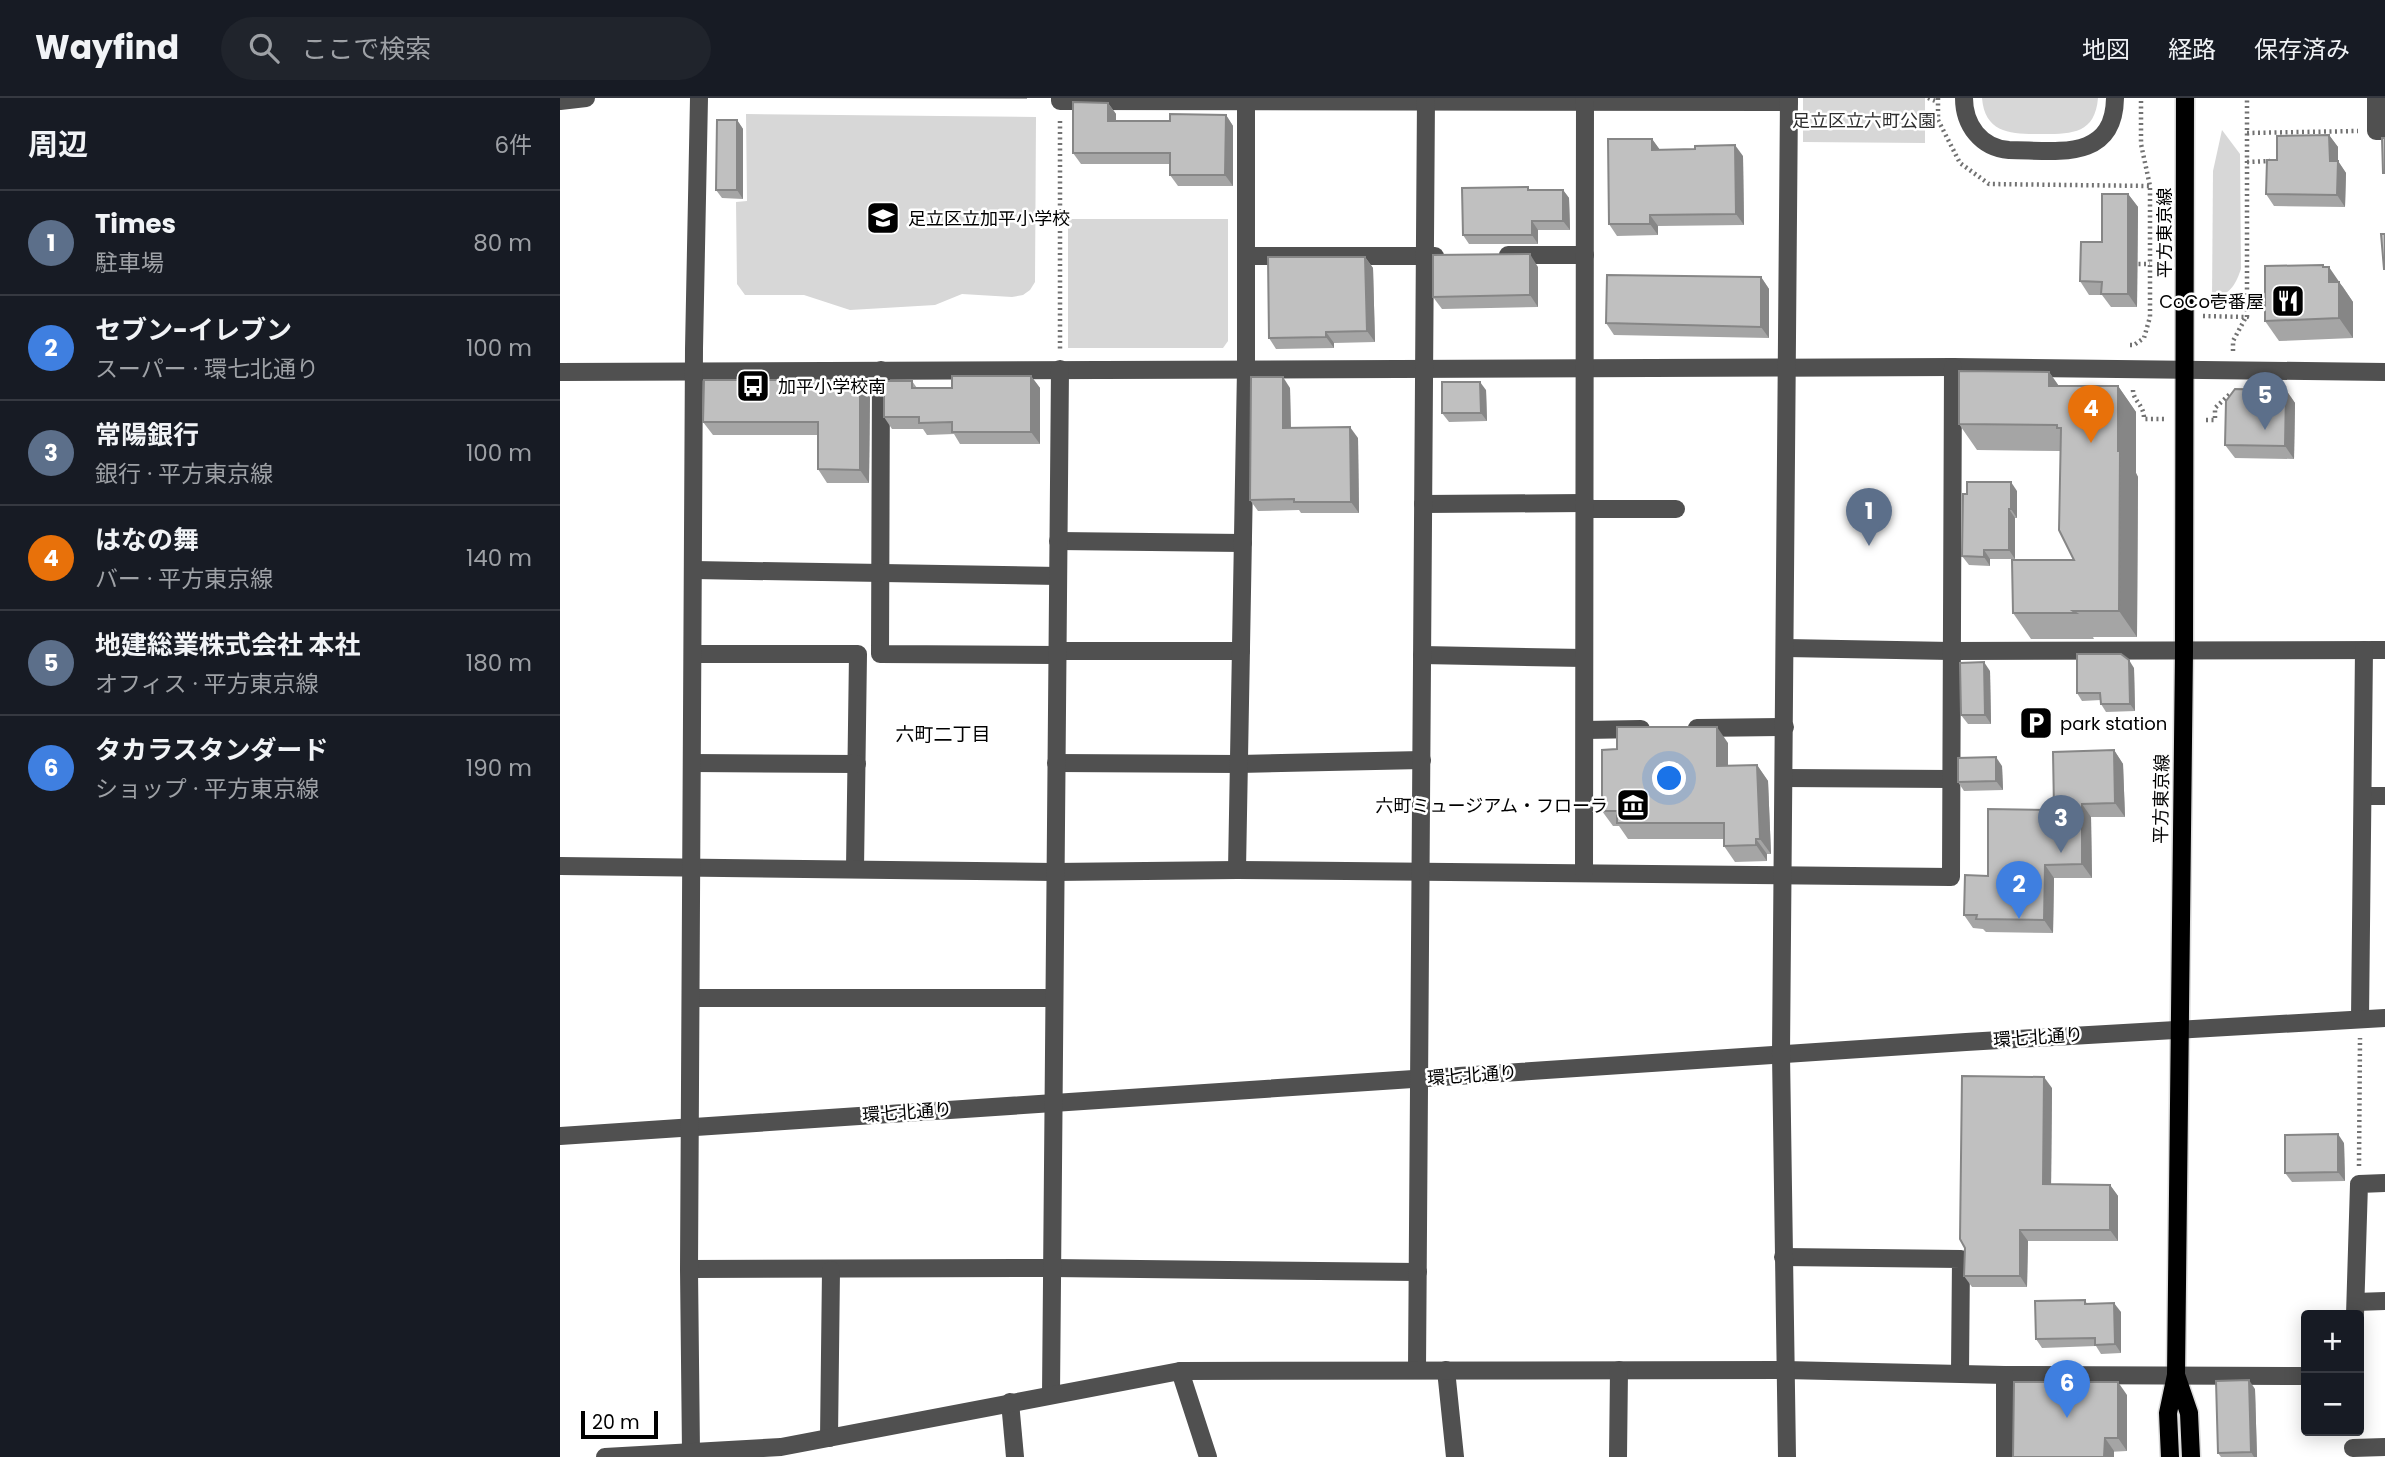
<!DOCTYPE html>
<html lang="ja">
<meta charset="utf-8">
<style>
:root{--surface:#171b24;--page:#20242c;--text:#f1f3f6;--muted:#9ea1a6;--line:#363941;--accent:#2563eb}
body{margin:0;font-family:Poppins,"Noto Sans JP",sans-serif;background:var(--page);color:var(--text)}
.controls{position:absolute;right:21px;bottom:21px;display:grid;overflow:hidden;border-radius:7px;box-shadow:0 4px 18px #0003}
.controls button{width:63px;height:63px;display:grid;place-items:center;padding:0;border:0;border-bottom:2px solid var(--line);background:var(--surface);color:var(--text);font:35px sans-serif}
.scale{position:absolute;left:21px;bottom:18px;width:77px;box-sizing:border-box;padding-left:7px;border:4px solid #000;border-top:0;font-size:19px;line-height:24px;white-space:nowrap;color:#000;-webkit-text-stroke:5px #fff;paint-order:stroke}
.you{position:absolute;left:1110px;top:681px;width:24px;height:24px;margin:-18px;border:5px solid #fff;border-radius:50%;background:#1a73e8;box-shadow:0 0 0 10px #1a73e833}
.badge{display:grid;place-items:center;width:46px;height:46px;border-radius:50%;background:var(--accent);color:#fff;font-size:23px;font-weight:700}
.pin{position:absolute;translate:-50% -58px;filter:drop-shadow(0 2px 4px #0008)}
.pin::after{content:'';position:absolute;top:37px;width:24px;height:21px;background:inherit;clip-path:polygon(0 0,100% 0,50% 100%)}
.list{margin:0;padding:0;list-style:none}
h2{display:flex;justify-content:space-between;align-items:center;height:91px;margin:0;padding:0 28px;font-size:30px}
h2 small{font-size:23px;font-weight:400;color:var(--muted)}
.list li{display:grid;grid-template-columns:46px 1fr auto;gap:21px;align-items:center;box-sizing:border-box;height:105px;padding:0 28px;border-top:2px solid var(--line)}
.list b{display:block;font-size:26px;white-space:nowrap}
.list p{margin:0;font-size:23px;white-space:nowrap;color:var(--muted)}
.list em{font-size:23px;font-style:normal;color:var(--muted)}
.icon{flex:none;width:38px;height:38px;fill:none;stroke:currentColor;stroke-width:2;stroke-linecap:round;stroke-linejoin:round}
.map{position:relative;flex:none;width:1825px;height:1359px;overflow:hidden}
header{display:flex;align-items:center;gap:42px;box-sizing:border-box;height:98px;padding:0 35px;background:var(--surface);border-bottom:2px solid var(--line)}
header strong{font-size:33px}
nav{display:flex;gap:38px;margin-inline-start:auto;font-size:24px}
.search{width:490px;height:63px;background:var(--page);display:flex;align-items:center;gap:18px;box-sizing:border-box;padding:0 24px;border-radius:38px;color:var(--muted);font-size:26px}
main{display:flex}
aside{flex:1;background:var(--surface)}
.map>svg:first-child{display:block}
</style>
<header>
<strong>Wayfind</strong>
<div class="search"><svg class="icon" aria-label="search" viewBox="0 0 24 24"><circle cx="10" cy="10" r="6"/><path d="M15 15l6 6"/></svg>ここで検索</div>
<nav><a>地図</a><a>経路</a><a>保存済み</a></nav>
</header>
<main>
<aside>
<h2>周辺<small>6件</small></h2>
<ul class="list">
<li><span class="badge" style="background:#5c6f8a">1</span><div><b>Times</b><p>駐車場</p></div><em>80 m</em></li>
<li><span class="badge" style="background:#3f7fe0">2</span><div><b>セブン-イレブン</b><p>スーパー · 環七北通り</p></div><em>100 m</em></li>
<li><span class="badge" style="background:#5c6f8a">3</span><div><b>常陽銀行</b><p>銀行 · 平方東京線</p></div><em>100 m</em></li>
<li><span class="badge" style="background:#e8710a">4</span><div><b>はなの舞</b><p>バー · 平方東京線</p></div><em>140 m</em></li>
<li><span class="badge" style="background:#5c6f8a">5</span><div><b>地建総業株式会社 本社</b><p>オフィス · 平方東京線</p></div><em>180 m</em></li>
<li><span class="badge" style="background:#3f7fe0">6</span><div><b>タカラスタンダード</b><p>ショップ · 平方東京線</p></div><em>190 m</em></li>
</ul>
</aside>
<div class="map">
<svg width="1825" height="1359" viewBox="0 0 1825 1359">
<rect width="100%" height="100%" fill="#fff"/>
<g fill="#d7d7d7">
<path d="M1243,0H1365V45L1243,44Z"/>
<path d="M1422,0H1538C1535,37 1510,36 1480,36C1452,36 1425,36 1422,0Z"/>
<path d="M186,16L476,19L475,184L470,192L463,197L452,199L402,196L375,207L290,212L244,197H185L177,186L176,104L187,103Z"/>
<path d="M1662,32L1680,56L1681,171C1675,188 1670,196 1652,201L1653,73Z"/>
<path d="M508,121H668V243L663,250H508Z"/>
</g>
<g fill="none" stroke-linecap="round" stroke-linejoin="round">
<defs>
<g id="major">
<path d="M1616,1277L1629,1315L1631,1359"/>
<path d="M1610,1359L1608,1315L1616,1277L1624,553L1625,0"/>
</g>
</defs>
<use href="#major" stroke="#dbdbdb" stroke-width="21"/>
<g stroke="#727272" stroke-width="4.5" stroke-dasharray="2 3.5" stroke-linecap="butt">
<path d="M1368,0L1378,4"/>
<path d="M1378,0V22L1400,65L1429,86L1590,88"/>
<path d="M500,23V253"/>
<path d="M1687,35L1798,33"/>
<path d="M1687,64L1710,63"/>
<path d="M1573,166H1590"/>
<path d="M1643,218L1687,219V0"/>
<path d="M1570,247H1574L1584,240L1590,219V88L1581,46V0"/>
<path d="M1673,253V243L1686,219"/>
<path d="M1573,292C1573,303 1584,306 1584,321H1605"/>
<path d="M1646,322H1655V310L1671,295"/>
<path d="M1799,1068L1800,940"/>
</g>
<g stroke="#505050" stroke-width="18">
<path d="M500,0V3L1229,4"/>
<path d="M1404,0C1404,27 1421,50 1449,52C1494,52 1554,65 1555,0"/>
<path d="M1816,0V33H1825"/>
<path d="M0,3L26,0"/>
<path d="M948,157H1025"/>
<path d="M687,158H875"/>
<path d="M321,272L320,556L497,557"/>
<path d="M0,274L1393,269L1825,274"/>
<path d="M863,406L1025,405"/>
<path d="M1025,411H1116"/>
<path d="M498,443L683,445"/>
<path d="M134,472L498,478"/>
<path d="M1226,550L1391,553L1825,552"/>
<path d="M497,553H681"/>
<path d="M134,556H298L295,771"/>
<path d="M862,557L1024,560"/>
<path d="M1137,630L1225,629"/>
<path d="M1025,632L1081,631"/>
<path d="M133,665L297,666"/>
<path d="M496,665L679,666L862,662"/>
<path d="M1224,680L1391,681"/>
<path d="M1803,698H1825"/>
<path d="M0,768L494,774L677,772L1391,779L1393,269"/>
<path d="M677,772L686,271V0"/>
<path d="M1024,775L1025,0"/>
<path d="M131,900H494"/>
<path d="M1800,921L1804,552"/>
<path d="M0,1038L1406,944L1825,920"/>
<path d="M1223,1159L1401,1161L1400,1274"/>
<path d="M129,1171L492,1170L858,1174"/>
<path d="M1796,1204L1825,1203"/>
<path d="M1795,1217L1799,1086L1825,1085"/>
<path d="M857,1272L866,0"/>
<path d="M886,1272L895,1359"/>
<path d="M620,1273L648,1359"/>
<path d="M491,1297L500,271"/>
<path d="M450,1304L455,1359"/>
<path d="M269,1340L271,1172"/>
<path d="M1793,1350L1825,1349"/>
<path d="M131,1354L129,1171L134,251L139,0"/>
<path d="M45,1359L221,1349L620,1273L1225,1272L1445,1277L1746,1278"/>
<path d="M1058,1359L1059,1272"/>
<path d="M1227,1359L1221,956L1229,0"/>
<path d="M1445,1359V1277"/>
</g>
<use href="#major" stroke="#000" stroke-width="18"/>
</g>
<g fill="#a5a5a5">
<path d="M229,0H467V1Z"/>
<path d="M548,5L556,16V23H610L666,17L673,28V88H618L610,77V66H521L513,55Z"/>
<path d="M177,22L183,31V101L162,100L156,92Z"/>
<path d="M1769,37L1778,49V63L1786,75L1785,109L1714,108L1706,96L1717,62Z"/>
<path d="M1092,41L1100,52L1183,58L1184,127L1098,128V137L1057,138L1049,126Z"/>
<path d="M970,92H1003L1009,100L1010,132H978V146H909L903,137Z"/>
<path d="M1568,96L1578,109L1577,209H1551L1542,197H1529L1520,183Z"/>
<path d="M805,159L813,170L815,244L774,245V250L716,251L709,240Z"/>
<path d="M978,169V209L882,211L873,199Z"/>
<path d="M1764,169L1783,189L1793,204V240L1719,243L1705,223Z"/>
<path d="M1201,179L1209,191V240L1054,237L1046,225Z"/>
<path d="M1489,274L1499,288H1558L1576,314V375L1578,379L1577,539H1533L1534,541H1471L1453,515L1514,462L1500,353L1417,352L1399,326Z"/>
<path d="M471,278L480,290V346H400L394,336L367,337L363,331H332L324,319L352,283L357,290H392Z"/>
<path d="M300,282L310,295L309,385H267L258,371V337H153L143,324Z"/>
<path d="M730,290L731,330L798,340L799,415H741L739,412L698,413L690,402Z"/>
<path d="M926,292L927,323L889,324L882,315Z"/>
<path d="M1726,292L1735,305L1734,361L1675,360L1665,347Z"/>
<path d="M1457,393V420H1455V461H1430V468L1409,467L1402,458Z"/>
<path d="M1574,570L1575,613L1546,614L1541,606V602L1522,603L1517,595Z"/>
<path d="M1430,573L1431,626H1408L1401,617Z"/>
<path d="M1168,645V668L1197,667L1208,683L1211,756H1207V763L1175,764L1164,748V741H1068L1059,728H1053L1042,713L1057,651Z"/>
<path d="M1554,652L1563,666L1565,719H1531L1532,780H1494L1493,835L1426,834L1423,831L1413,830L1404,817L1428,778Z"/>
<path d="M1442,668L1443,692L1404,693L1398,684Z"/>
<path d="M1492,990L1491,1086L1550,1087L1558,1098V1143H1468L1467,1189H1412L1404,1178Z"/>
<path d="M1784,1045L1785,1083L1732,1084L1725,1075Z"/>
<path d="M1525,1202L1527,1206L1561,1214V1255L1541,1256L1536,1248L1482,1250L1476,1241Z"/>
<path d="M1695,1291L1697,1359H1661L1658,1355Z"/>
<path d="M1567,1297V1353L1453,1359Z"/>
</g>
<g fill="#868686">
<path d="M548,5L556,16V34L548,23Z"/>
<path d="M666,17L673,28V88L665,77Z"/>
<path d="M177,22L183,31V101L177,92Z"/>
<path d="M1769,37L1778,49V63L1786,75L1785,109L1777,97L1770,63Z"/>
<path d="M1092,41L1100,52H1092Z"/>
<path d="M1175,47L1183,58L1184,127L1176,116Z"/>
<path d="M1003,92L1009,100L1010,132L1003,123Z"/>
<path d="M1568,96L1578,109L1577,209L1568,196Z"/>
<path d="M1090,117L1098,128V137L1090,126Z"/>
<path d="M972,123L978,132V146L972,137Z"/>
<path d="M970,156L978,169V209L970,197Z"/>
<path d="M805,159L813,170L815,244L807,233Z"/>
<path d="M1763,167L1769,176V169L1793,204V240L1779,220Z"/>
<path d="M1201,179L1209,191V240L1201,229Z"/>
<path d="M766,234L774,245V250L766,239Z"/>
<path d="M1489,274L1507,300L1489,288Z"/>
<path d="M471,278L480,290V346L471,334Z"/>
<path d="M723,279L730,290L731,341L723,330Z"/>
<path d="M300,282L310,295L309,385L300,372Z"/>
<path d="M920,284L926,292L927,323L921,315Z"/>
<path d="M1558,288L1576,314V375L1578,379L1577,539L1559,513Z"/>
<path d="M1726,292L1735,305L1734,361L1725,348Z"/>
<path d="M790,329L798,340L799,415L791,404Z"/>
<path d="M1451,384L1457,393V420L1451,411Z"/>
<path d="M1449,411L1455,420V461L1449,452Z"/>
<path d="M1424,452L1430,461V468L1424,459Z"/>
<path d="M1569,562L1574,570L1575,613L1570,606Z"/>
<path d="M1424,564L1430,573L1431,626L1425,617Z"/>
<path d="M1157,629L1168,645V684L1157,668Z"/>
<path d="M1554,652L1563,666L1565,719L1555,705Z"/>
<path d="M1436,659L1442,668L1443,692L1436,683Z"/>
<path d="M1197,667L1208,683L1211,756L1200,741Z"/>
<path d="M1522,706L1531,719L1532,780L1522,766Z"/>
<path d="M1196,741L1207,756V763L1196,747Z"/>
<path d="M1485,767L1494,780L1493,835L1484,822Z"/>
<path d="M1484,979L1492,990L1491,1097L1483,1086Z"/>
<path d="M1778,1036L1784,1045L1785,1083L1778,1074Z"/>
<path d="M1550,1087L1558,1098V1143L1550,1132Z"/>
<path d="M1460,1132L1468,1143L1467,1189L1460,1178Z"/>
<path d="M1554,1205L1561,1214V1255L1555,1246Z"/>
<path d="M1689,1282L1695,1291L1697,1359H1694L1691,1354Z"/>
<path d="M1558,1284L1567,1297V1353L1558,1340Z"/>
<path d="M1545,1340L1554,1353V1359H1544Z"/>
</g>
<g fill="#c0c0c0" stroke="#868686" stroke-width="2">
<path d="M513,4L548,5V23H610V16L666,17L665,77H610V55H513Z"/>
<path d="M157,22H177V92H156Z"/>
<path d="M1769,37L1770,63H1778L1777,97L1706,96L1707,62H1717V38Z"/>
<path d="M1822,40H1825V75H1823Z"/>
<path d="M1048,41H1092V52L1135,51V48L1175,47L1176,116L1090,117V126H1049Z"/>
<path d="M968,89V92H1003V123H972V137H903L902,90Z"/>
<path d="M1542,96H1568V196H1541L1542,184L1520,183L1521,144H1542Z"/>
<path d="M1821,136H1825V171H1824Z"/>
<path d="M970,156V197L873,199V157Z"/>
<path d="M708,159H805L807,233L766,234V239L709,240Z"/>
<path d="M1763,167V169H1769V184H1779V220L1705,223V168Z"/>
<path d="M1047,177L1201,179V229L1046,225Z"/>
<path d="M1399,273L1489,274V288H1558V353H1560L1559,513H1513L1516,515H1453L1452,462H1514L1499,432L1501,330H1497V327L1399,326Z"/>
<path d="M392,278H471V334H392V324L359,325V319H324V283H352V290H392Z"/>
<path d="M691,279H723V330L790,329L791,404H734V401L690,402Z"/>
<path d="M144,282H300V372L258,371V324H143Z"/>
<path d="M882,284H920L921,315H882Z"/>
<path d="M1675,291L1726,292L1725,348L1665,347L1666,303Z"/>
<path d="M1407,384H1451V411H1449V452H1424V459L1402,458L1403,396H1407Z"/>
<path d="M1517,556H1561L1569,562L1570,606H1541L1540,595H1517Z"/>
<path d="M1424,564L1425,617H1401L1400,565Z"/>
<path d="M1057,629H1157V668L1197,667L1200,741H1196V747L1164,748V725H1057V713H1042V652L1057,651Z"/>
<path d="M1554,652L1555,705L1522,706V766L1485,767L1484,822L1416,821L1417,817H1404L1405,777L1428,778V711L1494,712L1493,654Z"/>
<path d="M1436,659V683L1398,684V660Z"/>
<path d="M1402,978L1484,979L1483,1086L1550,1087V1132H1460V1178H1404L1405,1150L1400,1141Z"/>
<path d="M1778,1036V1074L1725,1075V1037Z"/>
<path d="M1525,1202V1206L1554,1205L1555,1246L1535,1247V1240L1476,1241L1475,1203Z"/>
<path d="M1689,1282L1691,1354L1658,1355L1656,1283Z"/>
<path d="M1454,1284H1558V1340H1545L1544,1359H1453Z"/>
</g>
<defs>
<symbol id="school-square" viewBox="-11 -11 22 22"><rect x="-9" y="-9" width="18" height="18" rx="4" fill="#000" stroke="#fff"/><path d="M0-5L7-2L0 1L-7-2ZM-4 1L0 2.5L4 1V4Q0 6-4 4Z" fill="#fff"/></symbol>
<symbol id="restaurant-square" viewBox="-11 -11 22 22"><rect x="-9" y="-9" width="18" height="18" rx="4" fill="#000" stroke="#fff"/><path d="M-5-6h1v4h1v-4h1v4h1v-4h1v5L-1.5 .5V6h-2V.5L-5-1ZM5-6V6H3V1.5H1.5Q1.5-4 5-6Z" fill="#fff"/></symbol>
<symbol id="bus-square" viewBox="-11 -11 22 22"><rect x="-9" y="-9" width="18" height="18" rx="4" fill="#000" stroke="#fff"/><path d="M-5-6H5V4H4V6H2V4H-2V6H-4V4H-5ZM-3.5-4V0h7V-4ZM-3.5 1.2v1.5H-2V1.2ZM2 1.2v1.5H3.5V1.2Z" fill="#fff"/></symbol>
<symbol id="parking-square" viewBox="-11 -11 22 22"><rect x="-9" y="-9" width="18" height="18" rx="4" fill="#000" stroke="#fff"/><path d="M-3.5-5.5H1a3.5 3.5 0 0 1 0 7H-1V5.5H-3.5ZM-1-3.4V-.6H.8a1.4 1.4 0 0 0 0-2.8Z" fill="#fff"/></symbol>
<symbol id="museum-square" viewBox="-11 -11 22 22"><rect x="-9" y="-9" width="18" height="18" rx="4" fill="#000" stroke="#fff"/><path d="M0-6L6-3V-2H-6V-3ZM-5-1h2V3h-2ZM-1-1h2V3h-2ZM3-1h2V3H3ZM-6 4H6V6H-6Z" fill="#fff"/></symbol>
</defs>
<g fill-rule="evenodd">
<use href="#school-square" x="304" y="101" width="38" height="38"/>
<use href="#restaurant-square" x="1709" y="184" width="38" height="38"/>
<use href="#bus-square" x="174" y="269" width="38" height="38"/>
<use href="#parking-square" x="1457" y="606" width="38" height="38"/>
<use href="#museum-square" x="1054" y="688" width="38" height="38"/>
</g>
<g text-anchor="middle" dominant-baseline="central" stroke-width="5" stroke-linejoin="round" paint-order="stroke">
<g font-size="18" fill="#2e2e2e" stroke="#fff">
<text x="1304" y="22">足立区立六町公園</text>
</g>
<g font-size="18" fill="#000" stroke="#fff" text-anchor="start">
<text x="348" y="120">足立区立加平小学校</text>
<text x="1704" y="203" text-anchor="end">CoCo壱番屋</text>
<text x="218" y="288">加平小学校南</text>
<text x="1500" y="625">park station</text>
<text x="1048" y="707" text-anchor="end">六町ミュージアム・フローラ</text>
</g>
<g font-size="18" fill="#000" stroke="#fff">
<text transform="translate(1604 135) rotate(-90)">平方東京線</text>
<text transform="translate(1601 701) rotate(-89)">平方東京線</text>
<text transform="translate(1478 939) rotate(-4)">環七北通り</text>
<text transform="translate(912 977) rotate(-4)">環七北通り</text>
<text transform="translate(347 1014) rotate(-4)">環七北通り</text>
</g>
<g font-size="19" fill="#000" stroke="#fff">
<text x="383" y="636">六町二丁目</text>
</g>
</g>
</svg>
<div class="controls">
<button>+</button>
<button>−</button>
</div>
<div class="scale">20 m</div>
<div class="you"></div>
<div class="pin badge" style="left:1309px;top:448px;background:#5c6f8a">1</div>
<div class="pin badge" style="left:1459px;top:821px;background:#3f7fe0">2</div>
<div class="pin badge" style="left:1501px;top:755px;background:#5c6f8a">3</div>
<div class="pin badge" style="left:1531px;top:345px;background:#e8710a">4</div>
<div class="pin badge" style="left:1705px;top:332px;background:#5c6f8a">5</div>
<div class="pin badge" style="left:1507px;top:1320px;background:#3f7fe0">6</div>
</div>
</main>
